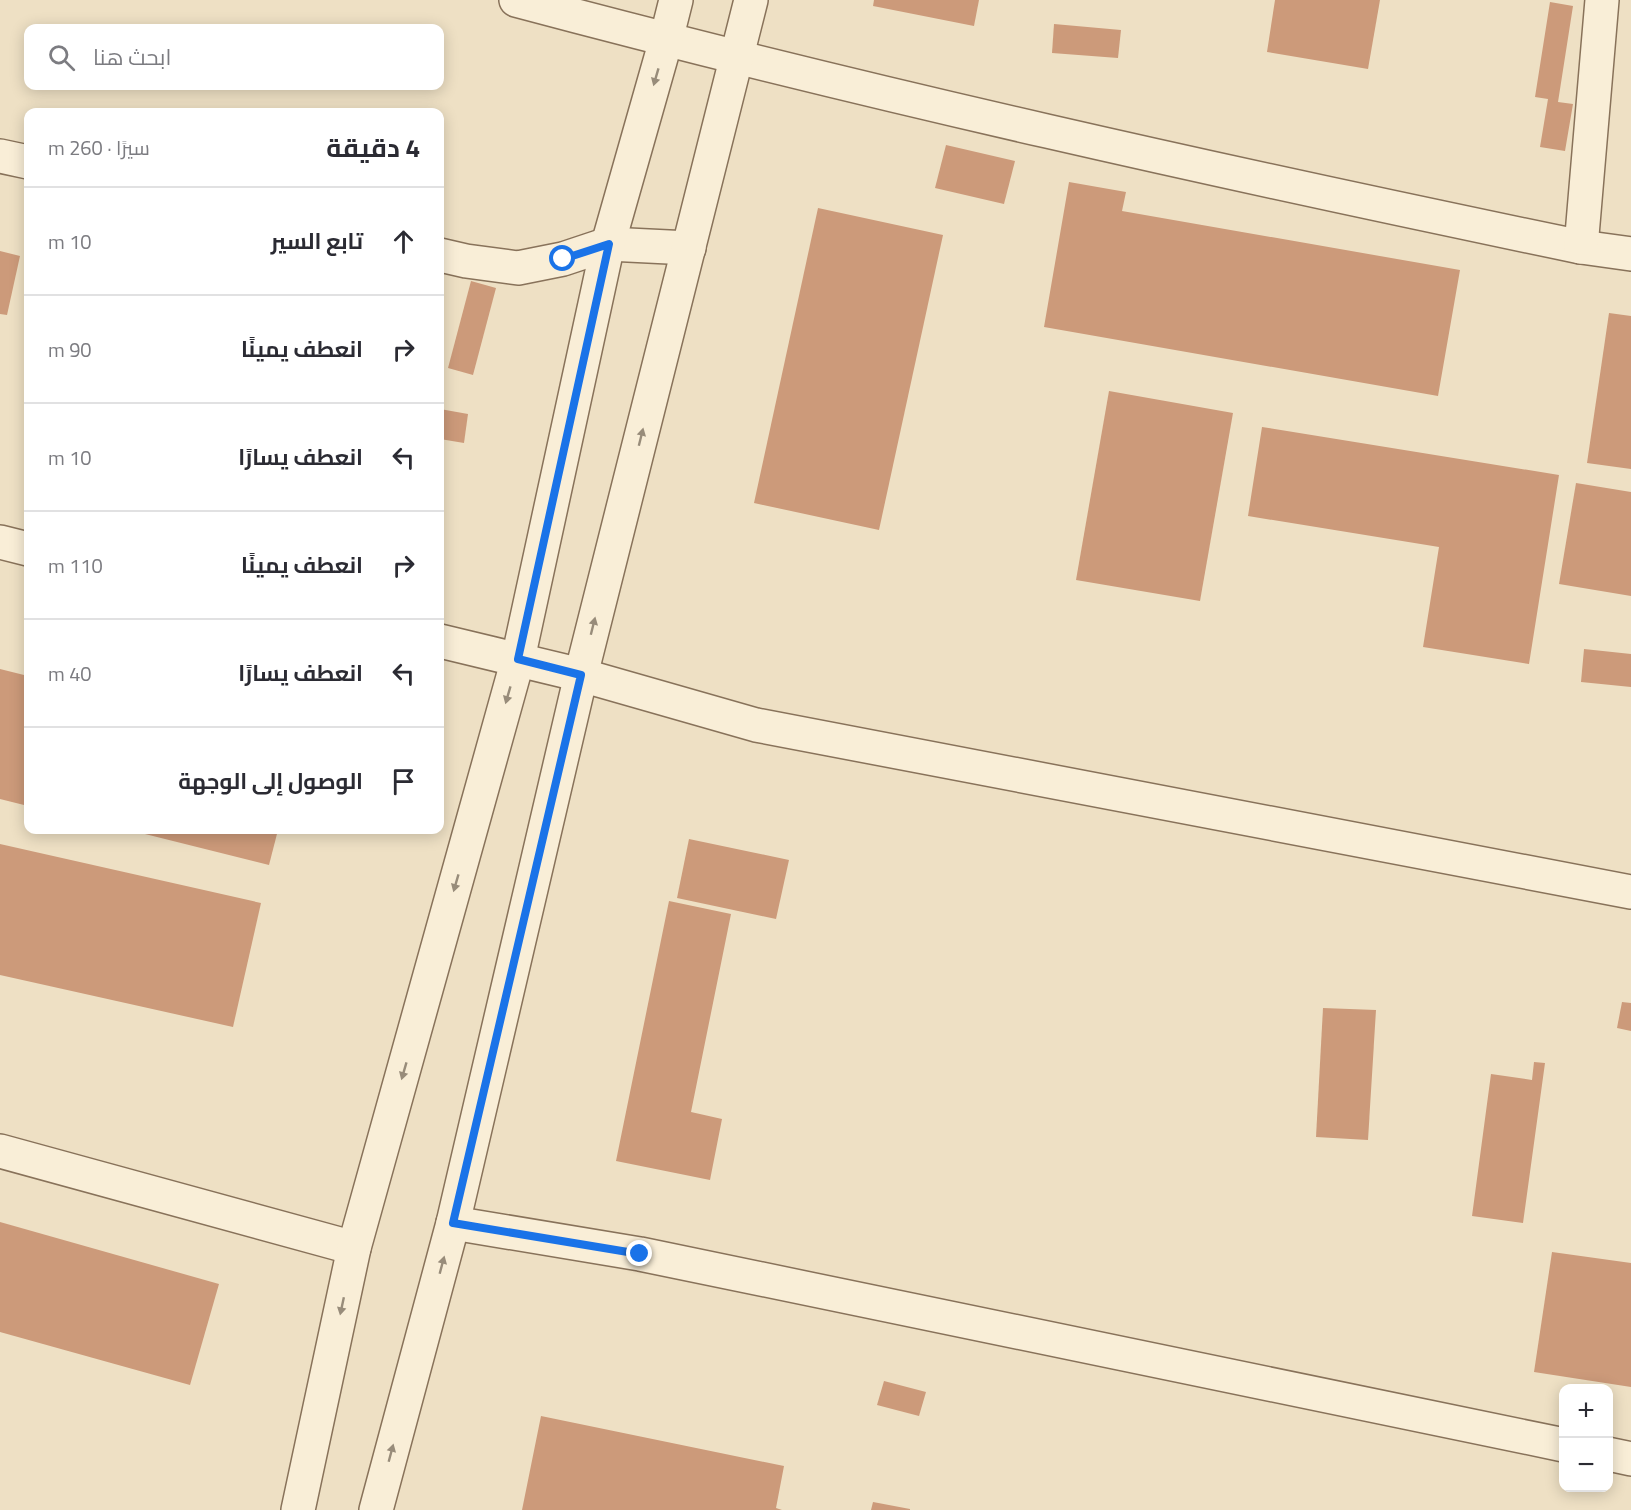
<!DOCTYPE html>
<html lang="ar">
<meta charset="utf-8">
<style>
:root{--surface:#fff;--page:#f7f7f7;--text:#2b2b33;--muted:#7c7c81;--line:#e1e1e2}
body{margin:0;font-family:Georgia,Cairo,serif;background:var(--page);color:var(--text);direction:rtl}
.controls{position:absolute;right:18px;bottom:18px;display:grid;overflow:hidden;border-radius:12px;box-shadow:0 3px 15px #0003}
.controls button{width:54px;height:54px;display:grid;place-items:center;padding:0;border:0;border-bottom:2px solid var(--line);background:var(--surface);color:var(--text);font:30px sans-serif}
.stop{position:absolute;width:18px;height:18px;margin:-14px;border:4px solid #1a73e8;border-radius:50%;background:#fff}
.stop.end{background:#1a73e8;border-color:#fff;box-shadow:0 2px 6px #0008}
.list{margin:0;padding:0;list-style:none}
h2{display:flex;justify-content:space-between;align-items:center;height:78px;margin:0;padding:0 24px;font-size:26px}
h2 small{font-size:20px;font-weight:400;color:var(--muted)}
.list li{display:grid;grid-template-columns:39px 1fr auto;gap:18px;align-items:center;box-sizing:border-box;height:108px;padding:0 24px;border-top:2px solid var(--line)}
.list b{display:block;font-size:22px;white-space:nowrap}
.list em{font-size:20px;font-style:normal;color:var(--muted)}
.icon{flex:none;width:33px;height:33px;fill:none;stroke:currentColor;stroke-width:2;stroke-linecap:round;stroke-linejoin:round}
.map{position:relative;flex:none;width:1631px;height:1510px;overflow:hidden;direction:ltr}
.search{position:absolute;background:var(--surface);box-shadow:0 3px 15px #0003;left:24px;top:24px;width:420px;height:66px;display:flex;align-items:center;gap:15px;box-sizing:border-box;padding:0 21px;border-radius:12px;color:var(--muted);font-size:22px}
.panel{position:absolute;background:var(--surface);box-shadow:0 3px 15px #0003;left:24px;top:108px;width:420px;height:726px;border-radius:12px;direction:rtl}
.map>svg:first-child{display:block}
</style>
<div class="map">
<svg width="1631" height="1510" viewBox="0 0 1631 1510">
<rect width="100%" height="100%" fill="#eee0c4"/>
<g fill="#cc9a7a">
<path d="M874,0H979L974,26L873,6Z"/>
<path d="M1275,0H1380L1368,69L1267,52Z"/>
<path d="M1550,2L1573,6L1558,102L1573,104L1565,151L1540,147L1548,99L1535,97Z"/>
<path d="M1054,24L1121,30L1118,58L1052,53Z"/>
<path d="M946,145L1015,161L1004,204L935,188Z"/>
<path d="M1069,182L1126,192L1122,211L1460,270L1438,396L1044,327Z"/>
<path d="M818,208L943,235L879,530L754,503Z"/>
<path d="M0,251L20,256L7,315L0,314Z"/>
<path d="M471,281L496,288L473,375L448,368Z"/>
<path d="M1609,313L1631,316V469L1587,463Z"/>
<path d="M1109,391L1233,413L1200,601L1076,580Z"/>
<path d="M440,409L468,414L464,443L440,439Z"/>
<path d="M1262,427L1559,475L1529,664L1423,647L1439,547L1248,516Z"/>
<path d="M1576,483L1631,492V596L1559,584Z"/>
<path d="M1584,649L1631,654V687L1581,682Z"/>
<path d="M0,669L28,676V806L0,799Z"/>
<path d="M129,830H278L269,865Z"/>
<path d="M689,839L789,860L776,919L677,898Z"/>
<path d="M0,844L261,903L233,1027L0,975Z"/>
<path d="M669,901L731,914L691,1112L722,1119L710,1180L616,1161Z"/>
<path d="M1622,1002L1631,1003V1031L1617,1028Z"/>
<path d="M1323,1008L1376,1010L1368,1140L1316,1137Z"/>
<path d="M1534,1062L1545,1063L1523,1223L1472,1216L1491,1074L1532,1080Z"/>
<path d="M0,1222L219,1284L190,1385L0,1332Z"/>
<path d="M1552,1252L1631,1263V1387L1534,1372Z"/>
<path d="M884,1381L926,1392L919,1416L877,1405Z"/>
<path d="M541,1416L784,1466L776,1508L782,1510H522Z"/>
<path d="M873,1502L910,1509V1510H871Z"/>
</g>
<g fill="none" stroke-linecap="round" stroke-linejoin="round">
<defs>
<g id="minor">
<path d="M516,0C868,94 1224,173 1581,247L1631,254"/>
<path d="M0,156L28,162"/>
<path d="M1581,247L1602,0"/>
<path d="M440,255L466,261L518,268L563,259L608,244L689,248"/>
<path d="M0,542L28,549"/>
<path d="M440,641L581,675L756,725L1631,892"/>
<path d="M0,1151L354,1248"/>
<path d="M453,1223L640,1254L1564,1445"/>
<path d="M1608,1454L1631,1459"/>
<path d="M298,1510L354,1248L518,659L608,244L666,40L676,0"/>
<path d="M376,1510L453,1223L581,675L751,0"/>
</g>
</defs>
<use href="#minor" stroke="#88725a" stroke-width="36"/>
<use href="#minor" stroke="#f9eed7" stroke-width="33"/>
</g>
<defs><path id="oneway-solid" d="M-6-.8H1V-3.2L6.5 0L1 3.2V.8H-6Z" transform="scale(1.5)"/></defs>
<g fill="#988c7a">
<use href="#oneway-solid" transform="translate(656 77) rotate(106)"/>
<use href="#oneway-solid" transform="translate(641 437) rotate(-76)"/>
<use href="#oneway-solid" transform="translate(593 626) rotate(-76)"/>
<use href="#oneway-solid" transform="translate(508 695) rotate(106)"/>
<use href="#oneway-solid" transform="translate(456 883) rotate(106)"/>
<use href="#oneway-solid" transform="translate(404 1071) rotate(106)"/>
<use href="#oneway-solid" transform="translate(442 1265) rotate(-75)"/>
<use href="#oneway-solid" transform="translate(342 1306) rotate(102)"/>
<use href="#oneway-solid" transform="translate(391 1453) rotate(-75)"/>
</g>
<g fill="none" stroke-linecap="round" stroke-linejoin="round">
<path stroke="#1a73e8" stroke-width="8" d="M563,259L609,244L518,659L581,675L453,1223L640,1254"/>
</g>
</svg>
<div class="controls">
<button>+</button>
<button>−</button>
</div>
<div class="stop" style="left:563px;top:259px"></div>
<div class="stop end" style="left:640px;top:1254px"></div>
<div class="search"><svg class="icon" aria-label="search" viewBox="0 0 24 24"><circle cx="10" cy="10" r="6"/><path d="M15 15l6 6"/></svg>ابحث هنا</div>
<section class="panel">
<h2>4 دقيقة<small>سيرًا · 260 m</small></h2>
<ul class="list">
<li><svg class="icon" aria-label="ahead" viewBox="0 0 24 24"><path d="M12 20V5M6 11l6-6 6 6"/></svg><div><b>تابع السير</b></div><em>10 m</em></li>
<li><svg class="icon" aria-label="right" viewBox="0 0 24 24"><path d="M7 20v-9h11M14 6l5 5-5 5"/></svg><div><b>انعطف يمينًا</b></div><em>90 m</em></li>
<li><svg class="icon" aria-label="left" viewBox="0 0 24 24"><path d="M17 20v-9H6M10 6l-5 5 5 5"/></svg><div><b>انعطف يسارًا</b></div><em>10 m</em></li>
<li><svg class="icon" aria-label="right" viewBox="0 0 24 24"><path d="M7 20v-9h11M14 6l5 5-5 5"/></svg><div><b>انعطف يمينًا</b></div><em>110 m</em></li>
<li><svg class="icon" aria-label="left" viewBox="0 0 24 24"><path d="M17 20v-9H6M10 6l-5 5 5 5"/></svg><div><b>انعطف يسارًا</b></div><em>40 m</em></li>
<li><svg class="icon" aria-label="arrive" viewBox="0 0 24 24"><path d="M6 21V4h12l-3 4 3 4H6"/></svg><div><b>الوصول إلى الوجهة</b></div></li>
</ul>
</section>
</div>
